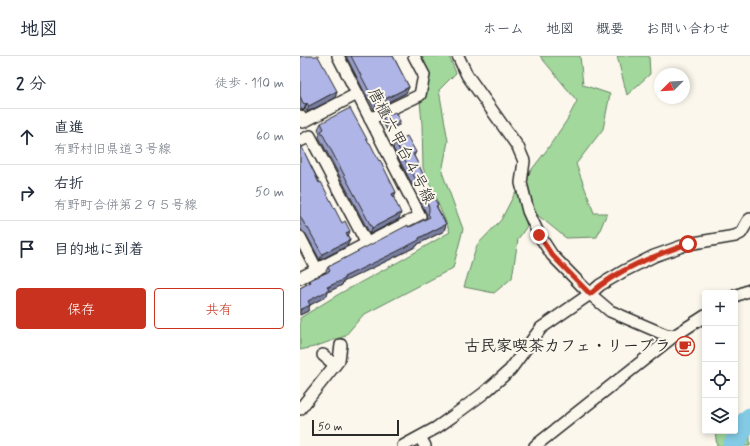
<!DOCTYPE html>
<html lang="ja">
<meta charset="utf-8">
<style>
:root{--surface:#fff;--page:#f2f2f3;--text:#1f2937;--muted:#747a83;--line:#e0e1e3;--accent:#c8321e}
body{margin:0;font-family:Mynerve,"Klee One",sans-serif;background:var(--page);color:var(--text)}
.controls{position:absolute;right:12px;bottom:12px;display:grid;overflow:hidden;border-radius:4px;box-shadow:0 2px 6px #0003}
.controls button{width:36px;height:36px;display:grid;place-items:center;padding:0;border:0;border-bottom:1px solid var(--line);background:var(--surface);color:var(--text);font:20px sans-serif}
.compass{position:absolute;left:354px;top:12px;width:36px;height:36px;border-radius:50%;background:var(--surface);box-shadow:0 2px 6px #0003;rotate:246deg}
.scale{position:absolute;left:12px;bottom:10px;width:87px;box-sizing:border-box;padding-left:4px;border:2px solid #2b2b2b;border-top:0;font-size:11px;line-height:14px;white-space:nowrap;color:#2b2b2b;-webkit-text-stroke:3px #fbf7ec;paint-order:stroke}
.stop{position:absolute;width:12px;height:12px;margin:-9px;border:3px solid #c8321e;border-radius:50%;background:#fff}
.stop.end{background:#c8321e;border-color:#fff;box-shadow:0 1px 4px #0008}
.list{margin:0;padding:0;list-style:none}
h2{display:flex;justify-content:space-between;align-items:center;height:52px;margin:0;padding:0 16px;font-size:17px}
h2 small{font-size:13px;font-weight:400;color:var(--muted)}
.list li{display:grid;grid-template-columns:26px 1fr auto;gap:12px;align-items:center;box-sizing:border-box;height:56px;padding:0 16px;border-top:1px solid var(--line)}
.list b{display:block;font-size:15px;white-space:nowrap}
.list p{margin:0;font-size:13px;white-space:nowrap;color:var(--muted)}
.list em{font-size:13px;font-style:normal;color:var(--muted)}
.actions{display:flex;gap:8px;padding:12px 16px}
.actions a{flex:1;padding:9px 0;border:1px solid var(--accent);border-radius:4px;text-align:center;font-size:14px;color:var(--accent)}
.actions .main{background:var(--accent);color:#fff}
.icon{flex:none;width:22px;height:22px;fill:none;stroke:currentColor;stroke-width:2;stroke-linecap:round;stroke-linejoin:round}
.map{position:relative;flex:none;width:450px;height:390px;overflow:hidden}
header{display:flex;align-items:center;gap:24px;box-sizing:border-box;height:56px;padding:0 20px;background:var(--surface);border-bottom:1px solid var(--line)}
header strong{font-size:19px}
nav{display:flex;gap:22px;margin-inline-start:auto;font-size:14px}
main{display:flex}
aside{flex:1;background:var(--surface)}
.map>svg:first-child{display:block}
</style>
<header>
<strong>地図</strong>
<nav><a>ホーム</a><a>地図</a><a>概要</a><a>お問い合わせ</a></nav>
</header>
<main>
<aside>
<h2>2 分<small>徒歩 · 110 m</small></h2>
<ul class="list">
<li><svg class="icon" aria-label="ahead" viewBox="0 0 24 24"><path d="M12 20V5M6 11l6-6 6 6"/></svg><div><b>直進</b><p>有野村旧県道３号線</p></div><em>60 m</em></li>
<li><svg class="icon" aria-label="right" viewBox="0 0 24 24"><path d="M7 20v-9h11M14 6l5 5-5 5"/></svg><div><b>右折</b><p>有野町合併第２９５号線</p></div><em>50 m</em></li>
<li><svg class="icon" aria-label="arrive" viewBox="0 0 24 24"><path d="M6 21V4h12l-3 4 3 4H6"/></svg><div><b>目的地に到着</b></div></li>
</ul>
<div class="actions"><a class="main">保存</a><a>共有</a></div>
</aside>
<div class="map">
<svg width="450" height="390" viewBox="0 0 450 390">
<rect width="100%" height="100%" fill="#fbf7ec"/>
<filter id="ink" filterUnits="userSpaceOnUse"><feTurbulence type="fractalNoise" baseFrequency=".025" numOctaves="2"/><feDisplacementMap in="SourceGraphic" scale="8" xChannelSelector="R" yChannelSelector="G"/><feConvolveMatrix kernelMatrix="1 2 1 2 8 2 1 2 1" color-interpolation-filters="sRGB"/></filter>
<g filter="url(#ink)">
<g fill="#a2d89c" stroke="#668264">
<path d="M122,0H149L156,17L139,34L148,85L142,116L163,173L153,212L63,259L45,280L14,291L0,294V262L39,238L100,205L150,176L123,112L122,68L120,44L126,32L129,17Z"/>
<path d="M240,0H280L283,29L310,38L303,73L276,108L294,157H307L297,181L266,182L235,157L226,121L246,95L267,64L277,45Z"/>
<path d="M317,0H349L350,18L327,39Z"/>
<path d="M217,133L227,170L218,183L212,222L194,237L164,231L177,189L201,164Z"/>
<path d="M450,352V390H417L415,375H435V362Z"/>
</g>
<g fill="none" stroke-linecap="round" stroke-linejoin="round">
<path stroke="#83cae4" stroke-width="21" d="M433,390L447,365L450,362"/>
<defs>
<g id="street">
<path d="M158,0L167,19L218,91L224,105L221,127L228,155L239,179L252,199L290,238L310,255L366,279L374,280"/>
<path d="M0,60L3,66L57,38"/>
<path d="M70,63L120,39L124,19L114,0"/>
<path d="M0,85L10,80L67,188"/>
<path d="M0,181L17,214"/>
<path d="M0,222L120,160L38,0"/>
<path d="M435,240L450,234"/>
<path d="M23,299L35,309"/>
<path d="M0,353L39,304L41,289"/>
<path d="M120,381L125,390"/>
<path d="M103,390L136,372L153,360L184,337L210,314L241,272L290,238L300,229L324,215L354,200L388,188L435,180L441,177L448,165L450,163"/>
<path d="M235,390L374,280L405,260"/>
</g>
</defs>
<use href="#street" stroke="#2b2b2b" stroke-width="14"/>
<use href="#street" stroke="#fbf7ec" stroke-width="11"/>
</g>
<g fill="#969cc6" stroke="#2b2b2b">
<path d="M0,0L37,35L35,42L7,56L5,53L4,54L1,53L0,51Z"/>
<path d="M46,0H93L109,31L106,37L74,53L69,43H68Z"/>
<path d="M83,62L100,65L99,69L87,74L82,65Z"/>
<path d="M21,67L99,163L70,178L19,81L20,77L18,73Z"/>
<path d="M95,86L116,96L114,100L124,120L122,126L113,130L93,92Z"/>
<path d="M0,89L50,184L47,190L20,204L6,178L2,175L0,170Z"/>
<path d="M123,140L138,149L137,151L146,168L144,175L118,188L117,190L93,202L43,226L42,229L28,236L27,240L10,249L8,255L0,259V232L9,227L10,224L25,217L28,211L126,162L127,161L126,157L121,147Z"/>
</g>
<g fill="#7a7fa1" stroke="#2b2b2b">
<path d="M109,31L106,37L74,53L77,47Z"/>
<path d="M37,35L35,42L7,56L9,50Z"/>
<path d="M7,47L5,53L4,54L6,48Z"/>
<path d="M100,65L99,69L87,74L88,71Z"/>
<path d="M124,120L122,126L113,130L116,124Z"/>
<path d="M96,136L94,142L92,138Z"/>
<path d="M101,157L99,163L70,178L72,172Z"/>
<path d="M146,168L144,175L118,188L117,190L93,202L43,226L42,229L28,236L27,240L10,249L8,255L0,259V254L8,245L44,221Z"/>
<path d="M50,175L48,181L46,177Z"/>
<path d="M50,184L47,190L20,204L22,198Z"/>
</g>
<g fill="#afb5e6" stroke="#2b2b2b">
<path d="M0,0H18L37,35L9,50L7,47L6,48L3,47L0,40Z"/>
<path d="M51,0H93L109,31L77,47L71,37H70Z"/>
<path d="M50,52L69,87H70L79,105L80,104L96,136L92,138L101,157L72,172L21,75L24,73L21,67Z"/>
<path d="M95,56L100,65L88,71L83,62Z"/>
<path d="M107,80L116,96L113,98L124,120L116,124L95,86Z"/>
<path d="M0,89H1L19,127L21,126L42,167L45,165L50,175L46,177L50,184L22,198L8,172L5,169L0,160Z"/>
<path d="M131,137L138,149L136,150L146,168L119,182V184L96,196L44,221L45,223L27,231L29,234L8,245L10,249L0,254V232L11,226L10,224L30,215L28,211L108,169V171L112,170L130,161L128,158L129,155V151L123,140Z"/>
</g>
</g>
<g fill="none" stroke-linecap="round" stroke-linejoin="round" filter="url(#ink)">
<path stroke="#c8321e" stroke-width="5" d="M239,179L252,199L290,238C318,213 353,200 388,188"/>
</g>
<defs>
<symbol id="cafe-ring" viewBox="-11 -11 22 22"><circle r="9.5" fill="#fbf7ec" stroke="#c8321e" stroke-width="1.5"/><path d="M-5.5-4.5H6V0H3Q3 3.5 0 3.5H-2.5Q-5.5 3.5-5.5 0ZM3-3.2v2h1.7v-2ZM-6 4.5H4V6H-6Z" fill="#c8321e"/></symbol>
</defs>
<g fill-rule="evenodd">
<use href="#cafe-ring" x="374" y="279" width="22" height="22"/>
</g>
<g text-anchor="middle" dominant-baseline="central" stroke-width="4" stroke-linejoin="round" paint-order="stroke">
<g font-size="16" fill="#2b2b2b" stroke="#fbf7ec">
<text transform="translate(101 90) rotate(63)">唐櫃六甲台４号線</text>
</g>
<g font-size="16" font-weight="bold" fill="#2b2b2b" stroke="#fbf7ec" text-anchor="end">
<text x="371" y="290">古民家喫茶カフェ・リーブラ</text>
</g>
</g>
</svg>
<div class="controls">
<button>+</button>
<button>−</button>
<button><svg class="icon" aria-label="locate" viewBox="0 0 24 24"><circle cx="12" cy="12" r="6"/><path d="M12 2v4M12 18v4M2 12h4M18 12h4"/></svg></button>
<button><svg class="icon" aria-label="layers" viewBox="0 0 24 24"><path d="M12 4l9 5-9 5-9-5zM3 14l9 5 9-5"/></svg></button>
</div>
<svg class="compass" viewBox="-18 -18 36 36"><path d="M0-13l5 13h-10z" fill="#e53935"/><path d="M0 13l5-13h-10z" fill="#747a83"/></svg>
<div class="scale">50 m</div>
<div class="stop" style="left:388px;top:188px"></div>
<div class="stop end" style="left:239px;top:179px"></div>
</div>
</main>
